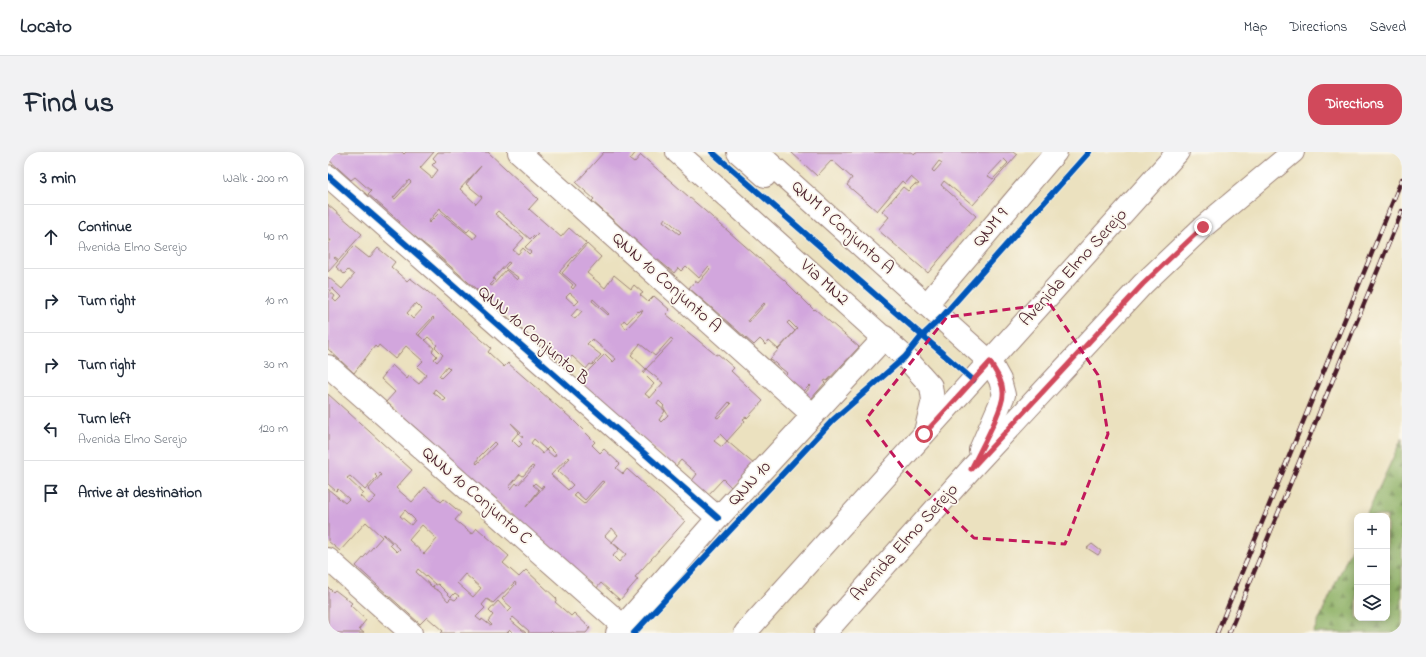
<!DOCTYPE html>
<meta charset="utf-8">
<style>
:root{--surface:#fff;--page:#f2f2f3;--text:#1f2937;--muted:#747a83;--line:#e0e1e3;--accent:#d1495b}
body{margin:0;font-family:"Indie Flower",sans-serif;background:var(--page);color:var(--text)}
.controls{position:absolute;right:12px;bottom:12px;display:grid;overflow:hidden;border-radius:8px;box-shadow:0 2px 10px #0003}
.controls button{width:36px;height:36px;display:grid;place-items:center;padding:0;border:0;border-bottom:1px solid var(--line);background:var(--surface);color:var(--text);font:20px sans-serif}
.stop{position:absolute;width:12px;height:12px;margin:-9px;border:3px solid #d1495b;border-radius:50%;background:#fff}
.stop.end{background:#d1495b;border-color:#fff;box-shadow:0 1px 4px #0008}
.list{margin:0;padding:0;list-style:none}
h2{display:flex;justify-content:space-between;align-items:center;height:52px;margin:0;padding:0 16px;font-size:17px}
h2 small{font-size:13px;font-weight:400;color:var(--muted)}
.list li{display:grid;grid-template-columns:26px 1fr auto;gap:12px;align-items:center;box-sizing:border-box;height:64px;padding:0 16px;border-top:1px solid var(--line)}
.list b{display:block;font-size:15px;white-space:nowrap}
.list p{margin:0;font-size:13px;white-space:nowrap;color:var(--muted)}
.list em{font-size:13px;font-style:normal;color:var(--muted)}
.icon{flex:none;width:22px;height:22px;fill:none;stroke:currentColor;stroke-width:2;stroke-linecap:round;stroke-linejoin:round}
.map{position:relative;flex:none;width:1074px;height:481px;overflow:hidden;border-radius:16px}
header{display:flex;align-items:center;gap:24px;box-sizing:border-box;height:56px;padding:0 20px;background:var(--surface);border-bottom:1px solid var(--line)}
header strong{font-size:19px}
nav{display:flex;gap:22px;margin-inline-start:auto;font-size:14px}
.intro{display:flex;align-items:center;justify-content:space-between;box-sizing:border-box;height:96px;padding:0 24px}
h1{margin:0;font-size:28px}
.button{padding:10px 18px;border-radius:16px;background:var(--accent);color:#fff;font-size:14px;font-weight:700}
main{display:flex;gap:24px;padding:0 24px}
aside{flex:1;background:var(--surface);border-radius:16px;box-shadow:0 2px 10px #0003}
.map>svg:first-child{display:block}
</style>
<header>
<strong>Locato</strong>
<nav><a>Map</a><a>Directions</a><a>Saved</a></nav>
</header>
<div class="intro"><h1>Find us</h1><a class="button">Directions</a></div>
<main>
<aside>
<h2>3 min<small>Walk · 200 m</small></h2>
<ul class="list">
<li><svg class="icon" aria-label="ahead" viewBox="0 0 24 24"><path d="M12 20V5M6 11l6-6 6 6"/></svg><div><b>Continue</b><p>Avenida Elmo Serejo</p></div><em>40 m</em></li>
<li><svg class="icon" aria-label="right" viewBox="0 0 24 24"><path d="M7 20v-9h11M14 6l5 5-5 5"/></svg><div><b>Turn right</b></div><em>10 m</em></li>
<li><svg class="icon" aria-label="right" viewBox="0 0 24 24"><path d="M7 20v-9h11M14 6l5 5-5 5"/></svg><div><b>Turn right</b></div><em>30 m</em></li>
<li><svg class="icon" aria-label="left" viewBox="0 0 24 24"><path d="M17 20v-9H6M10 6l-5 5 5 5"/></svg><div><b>Turn left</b><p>Avenida Elmo Serejo</p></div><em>120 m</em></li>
<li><svg class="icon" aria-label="arrive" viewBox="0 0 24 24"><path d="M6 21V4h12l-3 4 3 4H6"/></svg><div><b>Arrive at destination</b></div></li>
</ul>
</aside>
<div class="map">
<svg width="1074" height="481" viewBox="0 0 1074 481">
<defs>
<pattern id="forest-firs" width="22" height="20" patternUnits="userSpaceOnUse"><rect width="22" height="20" fill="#8db065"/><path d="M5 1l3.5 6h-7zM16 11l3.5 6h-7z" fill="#758f53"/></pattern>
</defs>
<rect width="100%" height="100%" fill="#fbf7ec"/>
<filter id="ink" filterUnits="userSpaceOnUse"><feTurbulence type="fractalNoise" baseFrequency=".025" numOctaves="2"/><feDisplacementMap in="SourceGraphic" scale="8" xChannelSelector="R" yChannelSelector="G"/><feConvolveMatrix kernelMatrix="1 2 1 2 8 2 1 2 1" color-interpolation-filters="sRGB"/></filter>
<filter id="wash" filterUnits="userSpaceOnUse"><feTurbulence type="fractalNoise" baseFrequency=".012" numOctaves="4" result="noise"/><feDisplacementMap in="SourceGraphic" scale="16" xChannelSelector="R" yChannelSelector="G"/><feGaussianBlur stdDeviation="0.9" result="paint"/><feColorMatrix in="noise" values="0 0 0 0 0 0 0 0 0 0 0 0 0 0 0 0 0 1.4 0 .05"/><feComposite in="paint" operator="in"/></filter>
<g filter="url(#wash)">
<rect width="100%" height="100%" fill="#ebe1bf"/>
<path fill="url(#forest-firs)" stroke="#6c6848" d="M1074,286V481H985L1029,384V466H1059V364H1038Z"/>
<g id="blocks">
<g fill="#d2a6dd" fill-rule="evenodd">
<path d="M0,0H74L76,2L78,0H106L92,16L104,26L110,18L104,13L108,9L105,6L110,0H160L210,47L201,57L233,85L241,76L258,91L231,120L245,133L243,135L245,137L248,133L234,121L259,92L273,105L259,121L277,136L286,123L303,137L306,133L315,141L312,143L320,150L326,144L342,158L338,162L388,203L390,202L406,216L403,219L435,249L419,266L418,265L415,267L417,269L399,289L392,282L386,289L394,295L399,289L427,313L405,337L395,327L379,344L363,330L369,322L353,308L347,315L250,229L277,202L285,210L288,207L264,187L259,192L273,203L264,213L262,212L258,217L244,204L235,214L105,99L71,72L72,70L40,42L43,39L27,25L23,28L0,7ZM153,14L138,32L154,45L148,52L132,37ZM81,28L83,30L67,47L65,46ZM112,56L113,58L139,80L142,77L149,83L146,87L112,60L101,71L100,70ZM170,59L202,87L208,81L210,82L197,95L203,100L201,102L195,96L190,102L185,98L196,86L167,62ZM180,110L182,111L177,116L191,126L189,128L178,118L164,134L162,133L167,128L165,127ZM242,141L251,149L247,153L238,145ZM265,147L281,162L280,163L264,149ZM250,156L254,159L247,167L243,164ZM313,158L315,159L298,177L294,171L296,168L299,171L310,159L311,160ZM343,186L345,188L318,217L335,231L322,246L317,242L326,232L315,221L318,217L303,203L312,192L327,204ZM331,249L336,254L335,255L340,263L333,270L331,268L337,259L329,252ZM401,250L403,252L390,266L388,265Z"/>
<path d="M276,0H308L302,8L306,11L313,3L456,128L486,158L487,157L531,195L499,229L497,228L496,230L497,231L483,247L477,241L483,234L482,233L475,240L457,223L459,221L442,207L469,177L461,169L459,171L467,179L450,197L441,189L438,193L432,187L426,193L361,136L367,129L370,131L382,117L380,115L371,126L358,114L353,119L350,116L346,121L329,107L325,111L309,97L313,93L264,49L266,47L248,31ZM337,66L353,80L351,82L335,69ZM436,151L437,152L421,170L420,168Z"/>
<path d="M463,0H583L586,2L588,0H685L689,3L645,53L616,29L613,33L648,64L600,121L550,78L561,65L554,59L575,35L580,39L587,32L589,33L591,32L583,25L577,32L574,29L549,59L519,33L524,26L504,8L489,24ZM676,7L680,11L665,27L660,24ZM611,9L614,11L606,20L604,18Z"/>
<path d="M0,53L34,82L11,108L7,105L6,106L10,109L0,120V92L3,88H0Z"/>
<path d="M26,94L41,106L50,96L67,110L63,115L79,129L82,126L99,139L163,196L160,200L176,215L180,211L245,268L267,290L264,293L272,301L276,297L292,312L288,316L295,322L299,317L357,369L307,425L310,427L292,448L273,431L268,437L58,250L67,240L53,227L64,213L79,227L81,224L91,232L98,223L89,215L95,209L78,194L67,207L51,193L49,196L47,194L26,221L0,197V125L14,137L26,123L20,118L16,122L8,115ZM4,136L13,145L8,150L5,147L7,144L2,140ZM88,151L94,157L85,167L79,161ZM105,165L106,166L91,183L95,187L89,182ZM100,185L109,193L107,195L115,203L109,210L106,207L109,204L104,199L106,196L97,188ZM119,214L122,217L113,226L111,224ZM107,237L118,247L116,249L105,240ZM183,271L193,280L191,282L195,285L191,289L194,292L191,295L184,288L191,280ZM206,287L218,298L221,295L228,302L226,305L218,298L215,302L203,291ZM166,290L168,292L149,312L148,311L151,305ZM240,305L242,306L230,319L245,333L240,338L223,323ZM204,314L206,315L190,333L188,331L183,337L181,335L192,322L195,324ZM274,329L276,330L256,352L245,343L248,340L257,348ZM207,331L213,336L215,333L216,334L198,355L211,338L205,333ZM284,376L290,383L284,390L298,402L291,410L285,404L291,397L277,384Z"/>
<path d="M0,242L84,318L68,336L84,350L97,335L113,350L116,347L133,361L127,368L144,382L149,376L181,404L175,411L191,425L198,418L229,447L227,450L243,464L246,461L262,476L258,481H225L223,479L221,481H200L201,479L185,465L182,468L198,481H185L182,478L179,481H113L115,479L99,465L92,472L28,414L54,385L38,370L12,399L0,389V337L17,351L21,347L10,337L8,339L0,332ZM50,320L53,323L40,338L48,345L41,352L32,344L35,341L19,326L22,324L37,338L49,325L47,323ZM77,358L87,368L83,373L72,364ZM94,373L109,387L96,402L81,388ZM56,382L72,397L69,400L62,393L64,391L55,383ZM90,417L108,433L110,432L123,445L127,441L131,444L127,448L123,446L120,449L111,439L105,436L106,433L104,435L88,420ZM137,422L153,436L145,445L129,431ZM187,430L188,432L174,447L184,456L180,460L170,449L161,459L165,463L160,469L164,473L163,474L154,467L153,469L148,465L157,456L154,453L159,447L165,451Z"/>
<path d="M764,392L773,399L770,403L759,396Z"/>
<path d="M0,435L5,440L7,438L24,451L22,453L38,468L31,477L36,481H0Z"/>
</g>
</g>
</g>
<g filter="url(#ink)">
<use href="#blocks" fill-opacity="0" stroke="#9a8075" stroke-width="1"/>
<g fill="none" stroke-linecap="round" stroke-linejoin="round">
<defs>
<g id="minor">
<path d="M191,0L485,263"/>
<path d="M0,24L390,366"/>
<path d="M599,152L728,0"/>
<path d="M0,214L295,474"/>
<path d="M0,407L83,481"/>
<path d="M289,481L390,366L557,185"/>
</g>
<g id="major">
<path d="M349,0L577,205L603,234L605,248L597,280"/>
<path d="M410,0L437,24"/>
<path d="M429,0L662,210L672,228L676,243L652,298"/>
<path d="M417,481L850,0"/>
<path d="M497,481L643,317L815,132L875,75L965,0"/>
</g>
</defs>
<use href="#minor" stroke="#9a8075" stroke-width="24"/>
<use href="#major" stroke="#9a8075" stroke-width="24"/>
<use href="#minor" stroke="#fff" stroke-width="22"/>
<use href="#major" stroke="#fff" stroke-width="22"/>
<defs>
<g id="rail">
<path d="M889,481L1074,27"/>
<path d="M901,481L1074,59"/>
</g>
</defs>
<use href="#rail" stroke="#4a1f2b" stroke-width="4.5"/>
<use href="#rail" stroke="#fbf7ec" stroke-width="3" stroke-dasharray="9" stroke-linecap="butt"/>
<defs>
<g id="cycleway">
<path d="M384,0L645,228"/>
<path d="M0,24L390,366"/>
<path d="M306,481L505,268L577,205L593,185L614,165L761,0"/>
</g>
</defs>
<use href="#cycleway" stroke="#fbf7ec" stroke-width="8"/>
<use href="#cycleway" stroke="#0057b8" stroke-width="6"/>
</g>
</g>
<g fill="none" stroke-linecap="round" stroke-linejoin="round" filter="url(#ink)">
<path stroke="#d1495b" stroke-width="5" d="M596,282L662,210C667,219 675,229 675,240C677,255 650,302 643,317L815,132L875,75"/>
</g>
<path fill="none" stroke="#c2185b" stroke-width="3" stroke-dasharray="8 5" stroke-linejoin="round" d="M722,152L770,223L780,282L737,392L646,386L576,317L538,267L619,165Z"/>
<g text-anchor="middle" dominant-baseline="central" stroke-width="3.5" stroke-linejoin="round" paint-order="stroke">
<g font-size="18" fill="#4a1f2b" stroke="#fbf7ec">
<text transform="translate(514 76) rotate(42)">QNM 9 Conjunto A</text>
<text transform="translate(663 76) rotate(-50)">QNM 9</text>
<text transform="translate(746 116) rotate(-48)">Avenida Elmo Serejo</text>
<text transform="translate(338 131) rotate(42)">QNN 10 Conjunto A</text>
<text transform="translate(496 131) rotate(42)">Via MN2</text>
<text transform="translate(205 184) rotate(41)">QNN 10 Conjunto B</text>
<text transform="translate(422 332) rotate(-47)">QNN 10</text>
<text transform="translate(148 344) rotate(41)">QNN 10 Conjunto C</text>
<text transform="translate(577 391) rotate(-48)">Avenida Elmo Serejo</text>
</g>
</g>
</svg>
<div class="controls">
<button>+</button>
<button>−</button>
<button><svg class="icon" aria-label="layers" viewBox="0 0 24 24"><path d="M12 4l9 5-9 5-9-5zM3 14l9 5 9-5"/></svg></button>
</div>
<div class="stop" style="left:596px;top:282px"></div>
<div class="stop end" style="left:875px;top:75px"></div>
</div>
</main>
